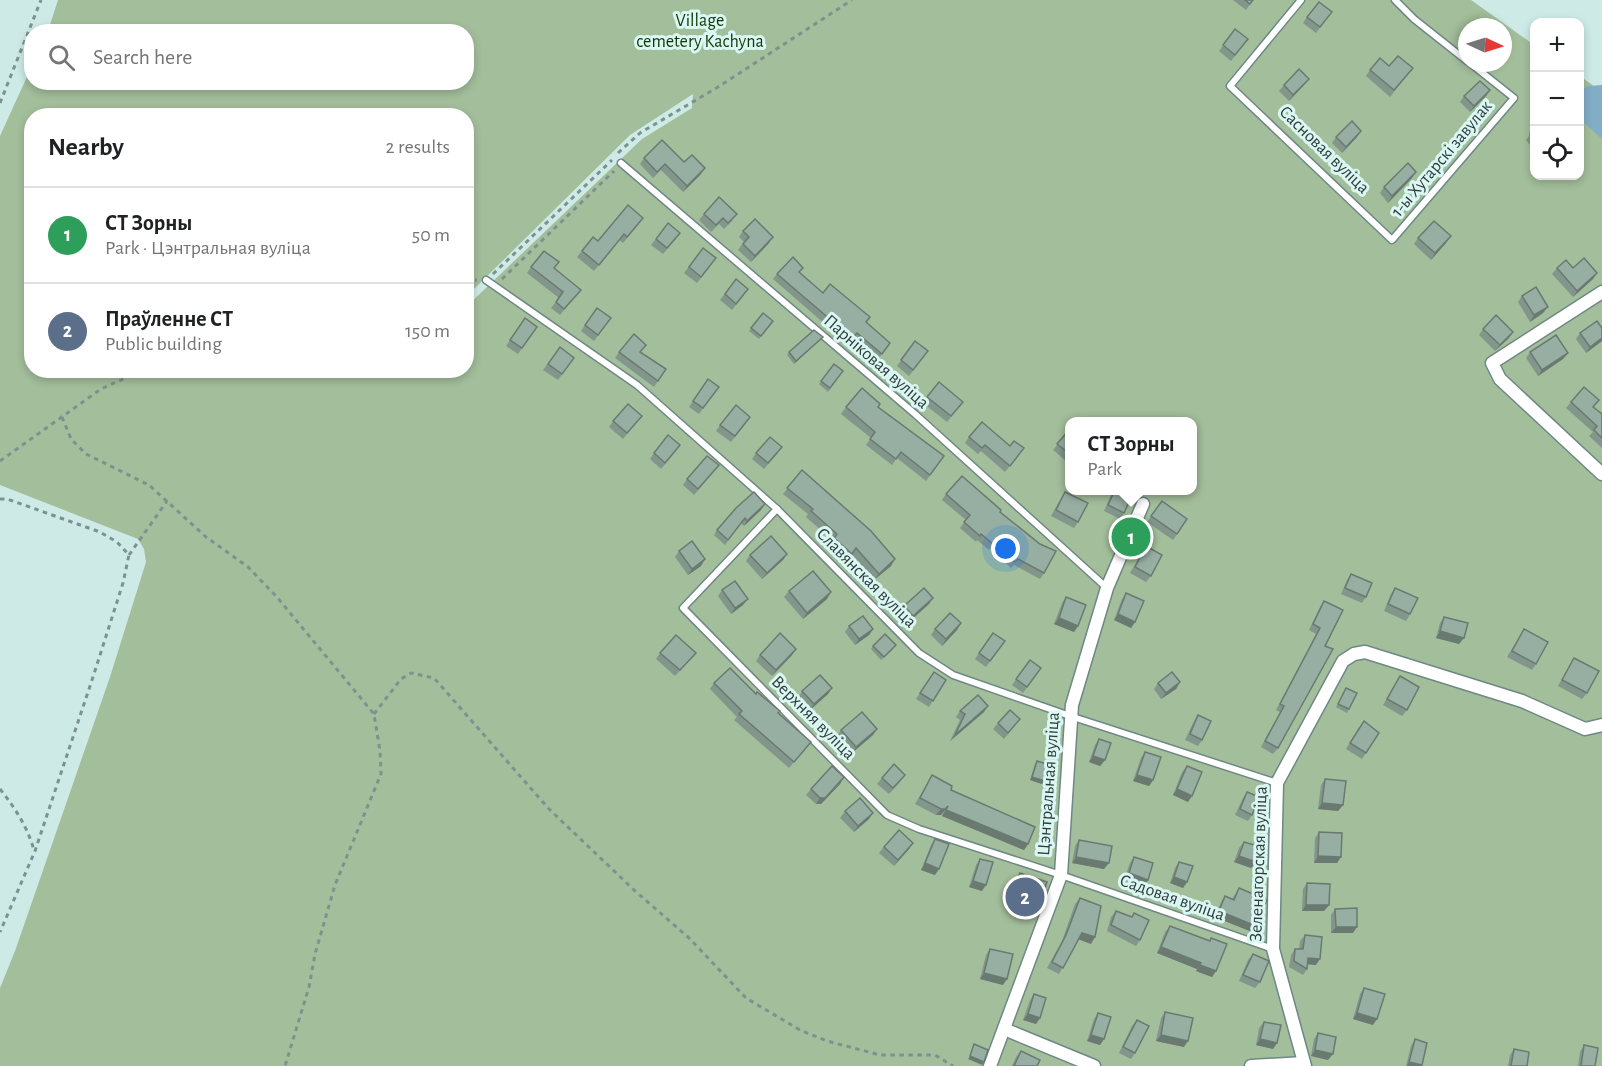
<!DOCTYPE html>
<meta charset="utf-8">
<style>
:root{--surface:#fff;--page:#f2f2f2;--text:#202124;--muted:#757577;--line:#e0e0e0;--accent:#7c3aed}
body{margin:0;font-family:"Alegreya Sans",sans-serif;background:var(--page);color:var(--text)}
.controls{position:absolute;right:18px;top:18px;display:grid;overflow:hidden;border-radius:12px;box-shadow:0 3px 9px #0003}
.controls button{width:54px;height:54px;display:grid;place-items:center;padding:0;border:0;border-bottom:2px solid var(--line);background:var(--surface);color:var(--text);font:30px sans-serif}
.compass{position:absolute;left:1458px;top:18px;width:54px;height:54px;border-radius:50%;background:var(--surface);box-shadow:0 3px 9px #0003;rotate:94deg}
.you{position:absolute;left:1006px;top:549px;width:21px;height:21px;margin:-15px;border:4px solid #fff;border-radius:50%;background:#1a73e8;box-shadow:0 0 0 9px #1a73e833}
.badge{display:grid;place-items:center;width:39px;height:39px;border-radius:50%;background:var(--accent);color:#fff;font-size:20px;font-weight:700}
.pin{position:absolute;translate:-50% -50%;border:3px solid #fff;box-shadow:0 2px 6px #0006}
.popup{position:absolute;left:1065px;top:417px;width:132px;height:78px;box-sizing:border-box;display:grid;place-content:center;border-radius:12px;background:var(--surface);filter:drop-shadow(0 2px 4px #0005);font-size:20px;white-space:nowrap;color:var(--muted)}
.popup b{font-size:22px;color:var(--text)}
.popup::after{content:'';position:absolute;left:50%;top:100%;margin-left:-12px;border:12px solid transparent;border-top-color:var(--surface)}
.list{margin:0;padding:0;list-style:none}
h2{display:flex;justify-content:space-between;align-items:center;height:78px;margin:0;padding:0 24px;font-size:26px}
h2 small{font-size:20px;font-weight:400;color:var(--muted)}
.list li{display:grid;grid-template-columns:39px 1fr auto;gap:18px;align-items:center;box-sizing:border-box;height:96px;padding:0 24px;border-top:2px solid var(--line)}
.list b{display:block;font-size:22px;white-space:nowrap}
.list p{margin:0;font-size:20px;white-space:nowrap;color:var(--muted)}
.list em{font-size:20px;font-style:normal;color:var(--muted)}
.icon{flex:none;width:33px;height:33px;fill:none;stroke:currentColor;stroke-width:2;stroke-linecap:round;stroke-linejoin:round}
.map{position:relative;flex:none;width:1602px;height:1066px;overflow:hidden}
.search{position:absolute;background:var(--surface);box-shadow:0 3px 9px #0003;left:24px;top:24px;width:450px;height:66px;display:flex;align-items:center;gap:15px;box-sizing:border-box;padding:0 21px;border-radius:24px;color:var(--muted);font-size:22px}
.panel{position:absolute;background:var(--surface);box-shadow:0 3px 9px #0003;left:24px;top:108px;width:450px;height:270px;border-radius:24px}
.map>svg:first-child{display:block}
</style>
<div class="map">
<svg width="1602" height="1066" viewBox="0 0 1602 1066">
<rect width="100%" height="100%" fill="#cdeae6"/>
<path fill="#a3be9b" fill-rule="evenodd" d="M58,0H1471L1534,45V176H1580V76L1602,92V1066H0V988L15,951L110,677L146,562L144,549L138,539L0,485V136L31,68L32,82H466V32L48,31ZM1467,27H1503V63H1467ZM693,94L692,108L642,139L467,306L466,370H32V116H466L467,296L630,135ZM1070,422H1192V490H1070Z"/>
<path fill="#82adc7" d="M1602,85V139L1580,119V90L1589,86Z"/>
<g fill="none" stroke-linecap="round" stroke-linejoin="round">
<defs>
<g id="lane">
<path d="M1301,0L1230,86L1392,240L1514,98L1470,63"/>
<path d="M1395,0L1414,19L1467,61"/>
<path d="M621,163L915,414L1107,588"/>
<path d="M486,280L637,385L777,509L919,653L953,675L1070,716L1277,783"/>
<path d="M777,509L683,608L887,815L919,829L1061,875L1273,949"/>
</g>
<g id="street">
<path d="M1602,292L1492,363L1500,379L1602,474"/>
<path d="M1004,1029L1094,1066"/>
<path d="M990,1066L1061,875L1072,705L1107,588L1143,504"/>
<path d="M1251,1066L1304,1063"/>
<path d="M1305,1066L1273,949L1277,783L1343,661L1354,654L1365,652L1522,701L1585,729L1602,725"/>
</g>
</defs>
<use href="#lane" stroke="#6e8885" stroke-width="9"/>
<use href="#street" stroke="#6e8885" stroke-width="15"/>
<g stroke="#7d928f" stroke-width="3" stroke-dasharray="4.5 4.5" stroke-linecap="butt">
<path d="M0,103L41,0"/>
<path d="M618,153L640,133L718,87L852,0"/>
<path d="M493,274L612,160"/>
<path d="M502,279L614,171"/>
<path d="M466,280H477"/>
<path d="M62,417L71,439L86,454L149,485L206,537L248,567L276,596L374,714L380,751L381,774L335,885L315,954L309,987L285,1066"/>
<path d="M0,461L101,389L143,370"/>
<path d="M0,499H7L100,532L117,542L129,555L123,583L93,677L35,851L0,932"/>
<path d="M129,555L167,501"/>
<path d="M374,714L401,679L411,673L434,678L549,809L634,890L689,938L746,998L800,1030L827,1041L880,1055H935L953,1066"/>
<path d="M0,789C15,808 27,826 34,850"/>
</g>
<use href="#lane" stroke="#fff" stroke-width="6"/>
<use href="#street" stroke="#fff" stroke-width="12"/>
</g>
<g fill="#82968b">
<path d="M1233,0H1253L1246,10Z"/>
<path d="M1307,17L1327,18L1316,33L1303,23Z"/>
<path d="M1235,29L1248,39L1231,61L1219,51Z"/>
<path d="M1389,66L1413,68L1390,97L1366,76L1370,70Z"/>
<path d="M1309,79L1304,85L1289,101L1279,91L1284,85Z"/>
<path d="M1490,90L1486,96L1470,112L1460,102L1464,96Z"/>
<path d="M1534,129V150L1526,140Z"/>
<path d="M1336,137H1357L1342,153L1332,143Z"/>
<path d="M644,158L684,162L701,174L683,192L661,170L653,178L640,164Z"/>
<path d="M1412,178L1388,203L1380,193L1384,187Z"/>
<path d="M704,214L733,220L724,229L719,224L711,232L699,220Z"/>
<path d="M639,224L623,243L619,240L594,271L577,257L582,251L598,241Z"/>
<path d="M743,231L769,243L751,262L738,250L744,242L739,237Z"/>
<path d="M1418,238L1446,243L1431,260L1414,244Z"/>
<path d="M656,239H676L663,254L651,245Z"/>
<path d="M703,248L712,264L697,283L684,273Z"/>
<path d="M531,267L554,268L581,290L560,315L551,308L559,298L527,273Z"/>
<path d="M1557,268H1573L1597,273L1593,279L1573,297L1552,274Z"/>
<path d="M800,273L823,293L866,323L886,349L878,359L853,339L848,344L773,279L777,274Z"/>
<path d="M736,279L744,295L732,310L720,300Z"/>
<path d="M1522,296L1543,313L1530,322L1518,302Z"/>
<path d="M597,308L611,318L594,341L581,331Z"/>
<path d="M763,313L773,321L759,339L749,331Z"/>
<path d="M525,318L537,327L518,354L506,346Z"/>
<path d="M1602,328V341L1586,353L1576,339L1580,333Z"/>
<path d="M1483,329L1509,338L1495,351L1479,335Z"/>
<path d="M823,337L794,364L787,355L789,352Z"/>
<path d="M915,341L928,351L909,376L897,366Z"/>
<path d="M560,347L574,358L558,380L543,370Z"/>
<path d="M619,352L666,369L654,387L615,358Z"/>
<path d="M1530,352L1568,353L1563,359L1538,376L1526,358Z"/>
<path d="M834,364L843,371L828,392L819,384Z"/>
<path d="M708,379L719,387L699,414L689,407Z"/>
<path d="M927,397L963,402L947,422L923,403Z"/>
<path d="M1571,402L1594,407L1602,414V448L1589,436L1593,432L1566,408Z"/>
<path d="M846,407H878L944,456L926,481L897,458L892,465L866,445L871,438L841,414Z"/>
<path d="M642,416L623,439L609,427L613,421Z"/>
<path d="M746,423L731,442L716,431L720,425Z"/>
<path d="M1070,430V457L1066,461L1053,450Z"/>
<path d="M969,437L1010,446L1024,448L1005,472L981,451L978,454L965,443Z"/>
<path d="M676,451L661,469L650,459L654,453Z"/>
<path d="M756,453H778L764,469L752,459Z"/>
<path d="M719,465L694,495L683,485L687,479Z"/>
<path d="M802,470L891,566L874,580L852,554L847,560L829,544L832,540L806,517L808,514L783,494Z"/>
<path d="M1113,490H1133L1124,513L1120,519L1104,511Z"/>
<path d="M1065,492L1078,522L1074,528L1051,516L1061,498Z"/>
<path d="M946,494L1000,512L1044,573L1040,579L1014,565L1011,568L990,548L989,550L977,540L976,542L960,528L966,520L942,500Z"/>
<path d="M1162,501L1187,519L1173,540L1147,522Z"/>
<path d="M761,510L744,526L741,523L725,545L714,535L717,530Z"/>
<path d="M1146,546L1151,576L1146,582L1130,573Z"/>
<path d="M679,551L701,566L688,575L675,557Z"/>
<path d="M787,554L783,560L762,579L746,561L750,555Z"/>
<path d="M1351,574L1366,597L1362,603L1341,594L1347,580Z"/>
<path d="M1395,588L1410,614L1406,621L1384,611L1391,594Z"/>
<path d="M722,590L743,605L731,614L718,596Z"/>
<path d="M789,591L827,599L803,619L784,597Z"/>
<path d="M1126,593L1135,622L1131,628L1114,620L1122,599Z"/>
<path d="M1066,597L1078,626L1074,632L1054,624L1062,603Z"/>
<path d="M1324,601L1343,610L1278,748L1273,754L1261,747L1280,712L1276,710L1316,634L1309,630L1320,607Z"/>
<path d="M929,604L909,622L900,612L904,606Z"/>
<path d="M1444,617L1464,638L1459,644L1436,638L1440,623Z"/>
<path d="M961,623L957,630L942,646L931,635L935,629Z"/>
<path d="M849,626L873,629L869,635L855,645L845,632Z"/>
<path d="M1524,629L1536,664L1532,670L1507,657Z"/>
<path d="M993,633L1005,641L986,667L975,659Z"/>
<path d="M873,646L894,648L881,660L871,649Z"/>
<path d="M796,649L792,655L772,676L756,661L760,655Z"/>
<path d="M660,653L691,659L675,676L656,659Z"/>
<path d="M1574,658L1587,693L1582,699L1558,686Z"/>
<path d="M1030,660L1041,668L1023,693L1012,685Z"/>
<path d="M934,672L946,680L929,707L916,699Z"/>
<path d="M1400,676L1407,710L1402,716L1383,705Z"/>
<path d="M1180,682L1176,689L1161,699L1154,689L1158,683Z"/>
<path d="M714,683L756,694L778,713L806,748L789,768L734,720L737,717L710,689Z"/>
<path d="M1346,688L1349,709L1347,713L1336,707Z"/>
<path d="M802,691L828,694L810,710L798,698Z"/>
<path d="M960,711L984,712L950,741L960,720L956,717Z"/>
<path d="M1198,715L1202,740L1198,746L1185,740L1194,721Z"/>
<path d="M1020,719L1004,739L993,729L998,723Z"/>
<path d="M1359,727L1379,733L1362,759L1346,749Z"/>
<path d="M877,729L873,735L852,753L837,736L841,730Z"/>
<path d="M1099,739L1105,760L1100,766L1089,762L1095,745Z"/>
<path d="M1145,752L1153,780L1149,786L1133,781L1141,758Z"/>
<path d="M1037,761L1051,783L1048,786L1030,780L1035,764Z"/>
<path d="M1187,766L1188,802L1173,795L1182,772Z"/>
<path d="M932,775L1028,844L1024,850L942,816L944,812L941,815H936L915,804Z"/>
<path d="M844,777L840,784L821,804H816L806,795L811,789Z"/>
<path d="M882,778L901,781L889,794L877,784Z"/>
<path d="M1325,779L1343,805L1338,811L1318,809L1321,785Z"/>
<path d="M1247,792L1252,815L1248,821L1235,815L1243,798Z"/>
<path d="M845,811L869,819L854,832L840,818Z"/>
<path d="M1319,832L1341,857L1337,863H1314L1315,838Z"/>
<path d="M935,839V875L921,870L931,845Z"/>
<path d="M1079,840L1104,869L1072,863L1075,846Z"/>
<path d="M1244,842L1256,862L1251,868L1234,862L1239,848Z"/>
<path d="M913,843L909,849L894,866L879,853L884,847Z"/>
<path d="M1134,857L1148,880L1144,886L1124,879L1130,863Z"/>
<path d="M980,859L982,891L969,887L976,865Z"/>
<path d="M1179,862L1187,882L1183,888L1170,883L1175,868Z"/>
<path d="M1020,873L1033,915L1006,905L1016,879Z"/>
<path d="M1307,883L1329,905L1324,911H1302L1303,889Z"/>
<path d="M1239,888L1252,932L1215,917L1221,902L1225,896L1232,899Z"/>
<path d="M1080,898L1091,944L1078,939L1059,974L1047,968L1062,941L1075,904Z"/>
<path d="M1335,909L1353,933H1331V915Z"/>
<path d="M1116,911L1132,917L1134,913L1140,940L1136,946L1107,931L1111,917Z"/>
<path d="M1170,926L1209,941L1211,938L1216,971L1212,977L1196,971L1197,969L1157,953L1165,932Z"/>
<path d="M1305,935L1316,965L1308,964L1307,969L1303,975L1289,967L1291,955L1295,949H1299L1300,941Z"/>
<path d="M990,949L1003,985L980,979L986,955Z"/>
<path d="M1253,954L1260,982L1255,988L1239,981L1248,960Z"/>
<path d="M1364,988L1373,1025L1353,1019L1360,994Z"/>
<path d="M1034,994L1040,1018L1036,1024L1023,1020L1030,1000Z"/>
<path d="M1165,1012L1184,1047L1156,1041L1161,1018Z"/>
<path d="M1098,1013L1104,1039L1100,1045L1087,1041L1094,1019Z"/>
<path d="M1137,1020L1135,1053L1131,1059L1119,1053L1132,1026Z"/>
<path d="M1264,1022L1277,1043L1273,1049L1256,1045L1259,1028Z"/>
<path d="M1318,1033L1328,1060L1311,1056L1314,1039Z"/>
<path d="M1415,1039L1421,1066H1406L1411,1046Z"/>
<path d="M1584,1045L1595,1066H1578L1580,1052Z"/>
<path d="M1514,1049L1527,1066H1508L1510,1055Z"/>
<path d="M1021,1051L1037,1066H1012L1016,1057Z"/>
</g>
<g fill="#6a7a71">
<path d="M1309,79L1304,85L1289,101L1293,95Z"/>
<path d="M1490,90L1486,96L1470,112L1474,106Z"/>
<path d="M1361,131L1357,137L1342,153L1346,147Z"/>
<path d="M705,168L701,174L683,192L687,186Z"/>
<path d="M1416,172L1412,178L1388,203L1392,196Z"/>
<path d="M1451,236L1446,243L1431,260L1435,253Z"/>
<path d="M773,237L769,243L751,262L755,256Z"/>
<path d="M1597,273L1593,279L1573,297L1577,291Z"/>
<path d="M1548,307L1543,313L1530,322L1534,315Z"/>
<path d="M1513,332L1509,338L1495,351L1500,345Z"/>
<path d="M823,337L820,340L794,364L796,361Z"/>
<path d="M1602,338V341L1586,353L1590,347Z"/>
<path d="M1568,353L1563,359L1538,376L1542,370Z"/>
<path d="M765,504L761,510L744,526L747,521Z"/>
<path d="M787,554L783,560L762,579L767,573Z"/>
<path d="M705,559L701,566L688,575L692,569Z"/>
<path d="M895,559L891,566L874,580L879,574Z"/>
<path d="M831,592L827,599L803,619L807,613Z"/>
<path d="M933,598L929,604L909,622L913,616Z"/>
<path d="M748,599L743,605L731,614L735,608Z"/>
<path d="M1118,614L1135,622L1131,628L1114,620Z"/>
<path d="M1059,618L1078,626L1074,632L1054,624Z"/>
<path d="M961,623L957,630L942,646L946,639Z"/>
<path d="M873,629L869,635L855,645L859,639Z"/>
<path d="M1440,631L1464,638L1459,644L1436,638Z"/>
<path d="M796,649L792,655L772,676L776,670Z"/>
<path d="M1180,682L1176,689L1161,699L1166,693Z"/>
<path d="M832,688L828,694L810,710L814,704Z"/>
<path d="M988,706L984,712L950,741L955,735Z"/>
<path d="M877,729L873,735L852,753L856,747Z"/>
<path d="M1093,756L1105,760L1100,766L1089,762Z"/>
<path d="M1137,775L1153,780L1149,786L1133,781Z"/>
<path d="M844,777L840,784L821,804H816L820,798Z"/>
<path d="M1032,777L1051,783L1048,786L1030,780Z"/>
<path d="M1177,789L1192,796L1188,802L1173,795Z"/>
<path d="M1322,803L1343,805L1338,811L1318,809Z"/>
<path d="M948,806L941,815H936L941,809Z"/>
<path d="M946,810L1028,844L1024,850L942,816Z"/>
<path d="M873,813L869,819L854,832L858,826Z"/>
<path d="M913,843L909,849L894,866L898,860Z"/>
<path d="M1239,856L1256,862L1251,868L1234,862Z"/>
<path d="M1318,856L1341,857L1337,863H1314Z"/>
<path d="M1076,857L1109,863L1104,869L1072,863Z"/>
<path d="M925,863L939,869L935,875L921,870Z"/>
<path d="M1129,873L1148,880L1144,886L1124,879Z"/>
<path d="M1174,877L1187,882L1183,888L1170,883Z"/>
<path d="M973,881L986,885L982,891L969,887Z"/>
<path d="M1011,899L1038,909L1033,915L1006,905Z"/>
<path d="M1306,905H1329L1324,911H1302Z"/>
<path d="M1219,911L1256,926L1252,932L1215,917Z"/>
<path d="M1336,927H1357L1353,933H1331Z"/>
<path d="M1082,933L1095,937L1091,944L1078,939Z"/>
<path d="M1161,947L1201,963L1197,969L1157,953Z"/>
<path d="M1308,958L1320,959L1316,965L1304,964Z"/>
<path d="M1200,965L1216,971L1212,977L1196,971Z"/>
<path d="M984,973L1007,979L1003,985L980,979Z"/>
<path d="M1357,1013L1377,1019L1373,1025L1353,1019Z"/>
<path d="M1028,1014L1040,1018L1036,1024L1023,1020Z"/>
<path d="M1091,1035L1104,1039L1100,1045L1087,1041Z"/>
<path d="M1161,1035L1188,1041L1184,1047L1156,1041Z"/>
<path d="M1260,1039L1277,1043L1273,1049L1256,1045Z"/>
<path d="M1315,1050L1333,1054L1328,1060L1311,1056Z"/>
<path d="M970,1056L984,1062L982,1065L968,1059Z"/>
<path d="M1409,1062L1422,1065L1421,1066H1407Z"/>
</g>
<g fill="#97aea2" stroke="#6a7a71" stroke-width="1.5">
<path d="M1245,0H1253L1250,4Z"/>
<path d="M1319,2L1332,12L1320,27L1307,17Z"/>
<path d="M1235,29L1248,39L1235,55L1223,45Z"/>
<path d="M1398,56L1413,68L1394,90L1370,70L1380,58L1389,66Z"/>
<path d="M1299,69L1309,79L1293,95L1284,85Z"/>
<path d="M1480,81L1490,90L1474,106L1464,96Z"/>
<path d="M1352,121L1361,131L1346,147L1336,137Z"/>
<path d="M1534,129V139L1530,134Z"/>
<path d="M662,140L684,162L692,155L705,168L687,186L665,164L657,172L644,158Z"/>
<path d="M1408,163L1416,172L1392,196L1384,187Z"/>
<path d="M719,197L737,214L728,223L723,218L716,225L704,214Z"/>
<path d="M628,205L643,218L627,237L624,234L599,265L582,251L593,237L598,241Z"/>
<path d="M755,219L773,237L755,256L743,244L749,237L743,231Z"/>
<path d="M1434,221L1451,236L1435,253L1418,238Z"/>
<path d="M668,223L680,233L667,248L656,239Z"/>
<path d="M703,248L716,258L701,277L689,267Z"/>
<path d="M544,251L559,262L554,268L581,290L564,309L556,302L563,292L531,267Z"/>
<path d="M793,257L803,268L799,272L823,293L830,284L870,317L866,322L890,343L882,354L857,333L852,338L777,274Z"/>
<path d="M1584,258L1597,273L1577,291L1557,268L1566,260L1573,268Z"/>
<path d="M736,279L748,289L736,304L725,294Z"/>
<path d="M1536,287L1548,307L1534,315L1522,296Z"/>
<path d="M597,308L611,318L598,335L585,325Z"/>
<path d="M763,313L773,321L761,336L751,328Z"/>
<path d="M1496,315L1513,332L1500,345L1483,329Z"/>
<path d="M525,318L537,327L522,348L510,340Z"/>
<path d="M1597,321L1602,328V338L1590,347L1580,333Z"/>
<path d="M814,330L823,337L796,361L789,352Z"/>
<path d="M634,334L646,345L640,352L666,369L658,381L619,352Z"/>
<path d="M1556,335L1568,353L1542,370L1530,352Z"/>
<path d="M915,341L928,351L913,370L901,360Z"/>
<path d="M560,347L574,358L562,374L548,364Z"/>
<path d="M834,364L843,371L830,388L821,381Z"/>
<path d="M708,379L719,387L703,408L693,401Z"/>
<path d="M939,382L963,402L951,416L927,397Z"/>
<path d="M1584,387L1599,400L1593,407L1602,414V438L1594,430L1597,426L1571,402Z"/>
<path d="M862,388L880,404L878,407L944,456L930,475L901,452L896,459L870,439L875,432L846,407Z"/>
<path d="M628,404L642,416L627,433L613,421Z"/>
<path d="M736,405L750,417L735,436L720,425Z"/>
<path d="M982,422L1010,446L1014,441L1024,448L1010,466L985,445L982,448L969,437Z"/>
<path d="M1069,430H1070V454L1057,444Z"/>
<path d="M668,435L680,445L665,463L654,453Z"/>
<path d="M770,437L782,447L768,463L756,453Z"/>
<path d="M707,456L719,465L698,489L687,479Z"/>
<path d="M802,470L871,531L895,559L879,574L856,548L852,554L834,538L837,534L811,511L813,509L787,488Z"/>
<path d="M962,476L1001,510L1000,512L1040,544L1056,551L1044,573L1018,559L1015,562L994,542L993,544L981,534L980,536L964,522L970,515L946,494Z"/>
<path d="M1115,490L1134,491L1124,513L1108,505Z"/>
<path d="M754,492L765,504L747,521L745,518L728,540L717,530L736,508Z"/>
<path d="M1065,492L1088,503L1078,522L1056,510Z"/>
<path d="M1162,501L1187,519L1177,534L1151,516Z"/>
<path d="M771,536L787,554L767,573L750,555Z"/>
<path d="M692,541L705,559L692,569L679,551Z"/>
<path d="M1146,546L1162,555L1151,576L1135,567Z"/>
<path d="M813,571L831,592L807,613L789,591Z"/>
<path d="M1351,574L1372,583L1366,597L1345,588Z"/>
<path d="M735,581L748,599L735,608L722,590Z"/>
<path d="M924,588L933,598L913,616L904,606Z"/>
<path d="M1395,588L1418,598L1410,614L1388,604Z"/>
<path d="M1126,593L1144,601L1135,622L1118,614Z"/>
<path d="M1066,597L1086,605L1078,626L1059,618Z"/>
<path d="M1324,601L1343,610L1325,646L1333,649L1278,748L1265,741L1284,706L1280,704L1320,628L1313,624Z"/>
<path d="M950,613L961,623L946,639L935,629Z"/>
<path d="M863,616L873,629L859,639L849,626Z"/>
<path d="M1444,617L1468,623L1464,638L1440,631Z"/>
<path d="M1524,629L1548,642L1536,664L1512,651Z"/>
<path d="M780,633L796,649L776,670L760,655Z"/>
<path d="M993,633L1005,641L990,661L979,653Z"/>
<path d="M885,634L896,645L884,657L873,646Z"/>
<path d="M676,635L696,653L680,670L660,653Z"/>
<path d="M1574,658L1599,671L1587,693L1562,680Z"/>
<path d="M1030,660L1041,668L1027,687L1016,679Z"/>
<path d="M730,668L756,694L757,692L780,711L778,713L811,742L794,762L739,714L742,711L714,683Z"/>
<path d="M934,672L946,680L933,701L920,693Z"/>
<path d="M1172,672L1180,682L1166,693L1158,683Z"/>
<path d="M820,675L832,688L814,704L802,691Z"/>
<path d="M1400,676L1419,687L1407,710L1387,699Z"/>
<path d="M1346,688L1357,693L1349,709L1338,704Z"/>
<path d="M978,695L988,706L955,735L965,714L960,711Z"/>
<path d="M1010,710L1020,719L1008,733L998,723Z"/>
<path d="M862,712L877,729L856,747L841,730Z"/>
<path d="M1198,715L1211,721L1202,740L1190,734Z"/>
<path d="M1364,721L1379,733L1366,753L1350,743Z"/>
<path d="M1099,739L1111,743L1105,760L1093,756Z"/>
<path d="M1145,752L1161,757L1153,780L1137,775Z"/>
<path d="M1037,761L1056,767L1051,783L1032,777Z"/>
<path d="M894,764L905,775L893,788L882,778Z"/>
<path d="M832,766L844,777L825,798H820L811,789Z"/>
<path d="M1187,766L1202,772L1192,796L1177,789Z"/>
<path d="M932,775L952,786L951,790L1035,827L1028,844L946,810L948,806L945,809H941L920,798Z"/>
<path d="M1325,779L1346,781L1343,805L1322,803Z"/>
<path d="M1247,792L1259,797L1252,815L1240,809Z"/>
<path d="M860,798L873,813L858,826L845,811Z"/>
<path d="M899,830L913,843L898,860L884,847Z"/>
<path d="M1319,832L1342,833L1341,857L1318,856Z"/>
<path d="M935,839L949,844L939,869L925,863Z"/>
<path d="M1079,840L1112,846L1109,863L1076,857Z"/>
<path d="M1244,842L1261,847L1256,862L1239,856Z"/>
<path d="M1134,857L1153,863L1148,880L1129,873Z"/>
<path d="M980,859L993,862L986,885L973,881Z"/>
<path d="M1179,862L1193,866L1187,882L1174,877Z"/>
<path d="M1020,873L1047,882L1038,909L1011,899Z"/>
<path d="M1307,883L1330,884L1329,905H1306Z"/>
<path d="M1239,888L1267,900L1256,926L1219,911L1225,896L1234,900Z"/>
<path d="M1080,898L1101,906L1095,937L1082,933L1063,968L1052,962L1066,935Z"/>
<path d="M1357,908V927H1336L1335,909Z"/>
<path d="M1116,911L1132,917L1134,913L1149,920L1140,940L1111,925Z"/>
<path d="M1170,926L1210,941L1211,938L1227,944L1216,971L1200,965L1201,963L1161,947Z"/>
<path d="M1305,935L1322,937L1320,959L1308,958L1307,969L1294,961L1295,949H1303Z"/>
<path d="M990,949L1013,954L1007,979L984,973Z"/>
<path d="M1253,954L1269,961L1260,982L1243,975Z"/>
<path d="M1364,988L1385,994L1377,1019L1357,1013Z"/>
<path d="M1034,994L1046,998L1040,1018L1028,1014Z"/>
<path d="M1165,1012L1193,1018L1188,1041L1161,1035Z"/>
<path d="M1098,1013L1111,1017L1104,1039L1091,1035Z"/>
<path d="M1137,1020L1149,1026L1135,1053L1123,1047Z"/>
<path d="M1264,1022L1281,1025L1277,1043L1260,1039Z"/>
<path d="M1318,1033L1336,1037L1333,1054L1315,1050Z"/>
<path d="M1415,1039L1427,1043L1422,1065L1409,1062Z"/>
<path d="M974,1044L988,1050L984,1062L970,1056Z"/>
<path d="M1584,1045L1598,1048L1595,1066H1581Z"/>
<path d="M1514,1049L1529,1052L1527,1066H1511Z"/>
<path d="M1021,1051L1040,1060L1037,1066H1014Z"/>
</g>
<g text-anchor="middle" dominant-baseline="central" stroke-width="6" stroke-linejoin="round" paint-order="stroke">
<g font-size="18" fill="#123702" stroke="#daf7f3">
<text x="700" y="21">Village<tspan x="700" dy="21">cemetery Kachyna</tspan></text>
</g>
<g font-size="18" fill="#303c3a" stroke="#daf7f3">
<text transform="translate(1324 150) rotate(44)">Сасновая вуліца</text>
<text transform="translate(1442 159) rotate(-50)">1-ы Хутарскі завулак</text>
<text transform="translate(876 362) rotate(41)">Парніковая вуліца</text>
<text transform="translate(866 578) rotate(45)">Славянская вуліца</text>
<text transform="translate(813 718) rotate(45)">Верхняя вуліца</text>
<text transform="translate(1049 784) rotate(-86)">Цэнтральная вуліца</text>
<text transform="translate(1259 864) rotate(-88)">Зеленагорская вуліца</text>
<text transform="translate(1172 898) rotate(19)">Садовая вуліца</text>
</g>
</g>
</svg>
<div class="controls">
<button>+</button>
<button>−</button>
<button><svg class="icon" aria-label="locate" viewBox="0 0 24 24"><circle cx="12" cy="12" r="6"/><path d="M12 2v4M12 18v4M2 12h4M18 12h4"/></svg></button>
</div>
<svg class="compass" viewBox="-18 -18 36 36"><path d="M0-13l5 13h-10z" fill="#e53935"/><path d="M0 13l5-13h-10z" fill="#757577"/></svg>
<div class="you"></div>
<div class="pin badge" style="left:1131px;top:537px;background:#2e9e5b">1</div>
<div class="popup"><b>СТ Зорны</b>Park</div>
<div class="pin badge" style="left:1025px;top:897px;background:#5c6f8a">2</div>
<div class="search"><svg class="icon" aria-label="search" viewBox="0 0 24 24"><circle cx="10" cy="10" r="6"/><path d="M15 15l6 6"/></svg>Search here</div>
<section class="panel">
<h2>Nearby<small>2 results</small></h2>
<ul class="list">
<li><span class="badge" style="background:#2e9e5b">1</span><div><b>СТ Зорны</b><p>Park · Цэнтральная вуліца</p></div><em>50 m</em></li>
<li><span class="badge" style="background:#5c6f8a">2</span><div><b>Праўленне СТ</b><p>Public building</p></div><em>150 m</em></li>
</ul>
</section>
</div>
